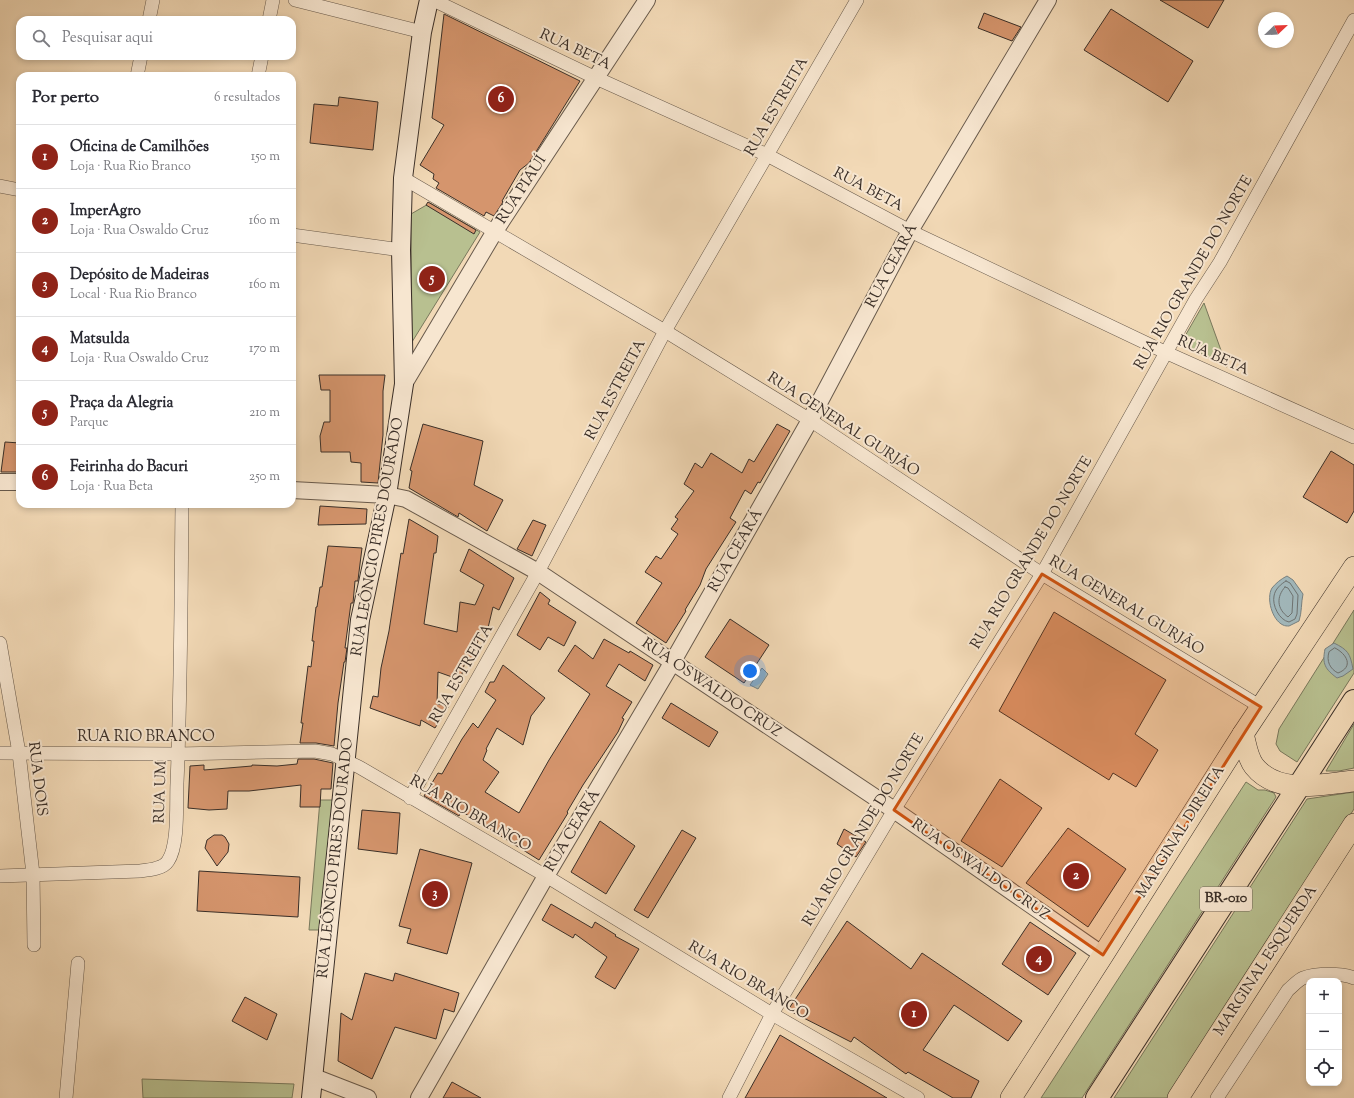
<!DOCTYPE html>
<html lang="pt">
<meta charset="utf-8">
<style>
:root{--surface:#fff;--page:#f7f7f7;--text:#2b2b33;--muted:#7c7c81;--line:#e1e1e2;--accent:#8f2418}
body{margin:0;font-family:"Sorts Mill Goudy",serif;background:var(--page);color:var(--text)}
.controls{position:absolute;right:12px;bottom:12px;display:grid;overflow:hidden;border-radius:8px;box-shadow:0 2px 6px #0003}
.controls button{width:36px;height:36px;display:grid;place-items:center;padding:0;border:0;border-bottom:1px solid var(--line);background:var(--surface);color:var(--text);font:20px sans-serif}
.compass{position:absolute;left:1258px;top:12px;width:36px;height:36px;border-radius:50%;background:var(--surface);box-shadow:0 2px 6px #0003;rotate:67deg}
.you{position:absolute;left:750px;top:671px;width:14px;height:14px;margin:-10px;border:3px solid #fff;border-radius:50%;background:#1a73e8;box-shadow:0 0 0 6px #1a73e833}
.badge{display:grid;place-items:center;width:26px;height:26px;border-radius:50%;background:var(--accent);color:#fff;font-size:13px;font-weight:700}
.pin{position:absolute;translate:-50% -50%;border:2px solid #fff;box-shadow:0 1px 4px #0006}
.list{margin:0;padding:0;list-style:none}
h2{display:flex;justify-content:space-between;align-items:center;height:52px;margin:0;padding:0 16px;font-size:17px}
h2 small{font-size:13px;font-weight:400;color:var(--muted)}
.list li{display:grid;grid-template-columns:26px 1fr auto;gap:12px;align-items:center;box-sizing:border-box;height:64px;padding:0 16px;border-top:1px solid var(--line)}
.list b{display:block;font-size:15px;white-space:nowrap}
.list p{margin:0;font-size:13px;white-space:nowrap;color:var(--muted)}
.list em{font-size:13px;font-style:normal;color:var(--muted)}
.icon{flex:none;width:22px;height:22px;fill:none;stroke:currentColor;stroke-width:2;stroke-linecap:round;stroke-linejoin:round}
.map{position:relative;flex:none;width:1354px;height:1098px;overflow:hidden}
.search{position:absolute;background:var(--surface);box-shadow:0 2px 6px #0003;left:16px;top:16px;width:280px;height:44px;display:flex;align-items:center;gap:10px;box-sizing:border-box;padding:0 14px;border-radius:12px;color:var(--muted);font-size:15px}
.panel{position:absolute;background:var(--surface);box-shadow:0 2px 6px #0003;left:16px;top:72px;width:280px;height:436px;border-radius:12px}
.map>svg:first-child{display:block}
</style>
<div class="map">
<svg width="1354" height="1098" viewBox="0 0 1354 1098">
<rect width="100%" height="100%" fill="#f2d9b6"/>
<filter id="stains"><feTurbulence type="fractalNoise" baseFrequency=".005" numOctaves="4"/><feColorMatrix values="0 0 0 0 .2 0 0 0 0 .09 0 0 0 0 .02 0 0 0 .5 -.17"/></filter>
<radialGradient id="worn" r=".72"><stop offset=".6" stop-color="#630" stop-opacity="0"/><stop offset="1" stop-color="#630" stop-opacity=".3"/></radialGradient>
<g fill="#b8c090" stroke="#79785c">
<path d="M430,203L480,232L412,342L411,214Z"/>
<path d="M1204,303L1227,367L1181,343Z"/>
<path d="M1354,610V673L1297,762L1280,751L1276,744L1279,729Z"/>
<path d="M1354,724V768L1339,771H1326Z"/>
<path d="M1246,782L1258,790H1265L1274,793L1276,797L1082,1098H1041Z"/>
<path d="M1354,792V809L1167,1098H1114L1307,799Z"/>
<path d="M320,800H339L327,930H309Z"/>
<path d="M142,1079L294,1084L292,1098H143Z"/>
</g>
<g fill="#a1b7ba" stroke="#788180">
<path d="M1287,576L1293,580L1303,594C1301,603 1302,612 1299,621L1289,626C1287,626 1285,626 1283,625C1272,620 1266,598 1272,588C1276,583 1281,579 1287,576Z"/>
<path d="M1334,643C1348,650 1350,653 1353,669L1343,676L1337,678C1325,669 1322,664 1325,649Z"/>
<path d="M762,668L768,674L758,689L750,685Z"/>
</g>
<g fill="none" stroke-linecap="round" stroke-linejoin="round">
<g stroke="#6e7371" stroke-width="1">
<path d="M1286,581L1290,583L1298,595L1297,614L1295,619L1289,622C1279,620 1272,605 1274,596C1275,589 1281,584 1286,581Z"/>
<path d="M1285,587L1288,588L1293,596L1292,613L1288,617C1277,609 1276,597 1285,587Z"/>
<path d="M1335,648C1347,654 1354,667 1338,673C1330,669 1326,661 1329,652Z"/>
</g>
</g>
<g fill="#d5956d" stroke="#3a2f28">
<path d="M1160,0H1224L1208,28Z"/>
<path d="M1111,9L1193,61L1168,102L1084,50Z"/>
<path d="M984,13L1021,27L1012,41L978,28Z"/>
<path d="M444,14L580,81L529,163L520,170L502,201L503,202L494,216L486,212L484,216L436,188L439,183L433,179L434,174L420,165L444,125L432,118Z"/>
<path d="M339,97L378,102L373,150L310,143L314,104L338,106Z"/>
<path d="M428,202L476,230L474,234L426,205Z"/>
<path d="M319,375H385L383,391V435L378,483L361,482V463L351,462L350,452H321L320,436L324,422H330V390H321Z"/>
<path d="M423,424L483,441L474,485L503,500L487,531L459,513L458,517L409,488L412,471L410,470Z"/>
<path d="M777,424L790,431L760,483L758,482L751,494L745,490L730,518L736,522L706,569L700,585L685,610L686,611L666,643L636,623L662,583L645,572L656,556L661,559L678,534L671,529L678,519L675,517L694,491L684,484L695,463L702,468L711,453L742,473L749,459L754,462Z"/>
<path d="M5,442L20,443L17,472H1Z"/>
<path d="M1331,451L1354,465V511L1347,523L1303,497Z"/>
<path d="M320,506L367,509L366,524L318,525Z"/>
<path d="M409,519L438,536L436,553H434L424,624L457,632L460,602L475,605L484,585L460,571L469,549L514,578L499,610L493,607L487,632L481,630L473,659L466,657L461,678H455L438,672L437,704L449,706L435,728L421,720L420,726L370,708L373,696L378,697L381,668L389,631L401,553L403,554Z"/>
<path d="M533,520L546,525L532,556L517,549Z"/>
<path d="M328,546L362,548L358,580V581H355L353,603H351L345,648H347L345,662H344L338,703L334,746L316,743H300L303,723H301L308,666L311,667L314,641H312L316,607H317L320,587H322Z"/>
<path d="M540,592L550,600L548,604L576,622L564,646L548,637L540,650L517,635Z"/>
<path d="M1054,612L1166,680L1135,734L1158,750L1136,787L1113,773L1109,780L999,711Z"/>
<path d="M730,619L769,645L744,683L705,657Z"/>
<path d="M604,639L629,653L630,651L653,665L645,681L619,664L606,686L632,702L622,718L624,719L618,732L583,785L567,812L568,813L539,860L461,811L459,816L424,796L438,773L442,774L462,739L473,723L478,728L496,700L485,692L490,682H494L503,665L545,698L531,716L523,745L497,728L486,749L487,750L483,760L499,772L485,792L519,813L549,760L590,694L558,671L575,645L593,659Z"/>
<path d="M671,703L718,732L709,747L662,718Z"/>
<path d="M298,759H314L333,763L331,789H321L320,807H300L301,785L249,791H228L227,809L209,810L188,808L190,766L204,765V770L252,766V765L277,766L297,764Z"/>
<path d="M1000,779L1042,808L1002,867L961,841Z"/>
<path d="M362,810L400,813L397,854L358,849Z"/>
<path d="M600,821L635,846L606,894L571,872Z"/>
<path d="M1068,828L1126,869L1088,927L1026,883Z"/>
<path d="M844,829L866,842L856,857L837,844Z"/>
<path d="M682,830L696,838L648,918L634,910Z"/>
<path d="M214,835H222L225,837L229,844L228,852L217,866L205,848L207,840Z"/>
<path d="M420,849L472,863L447,954L407,943L411,929L399,926Z"/>
<path d="M199,871L300,877L298,917L197,911Z"/>
<path d="M551,904L592,928L595,922L616,935L615,936L639,949L615,989L595,977L607,957L575,934L573,938L542,920Z"/>
<path d="M847,921L911,969L922,953L1022,1021L1008,1041L954,1005L923,1050L979,1081L971,1098H953L908,1072L906,1074L854,1037L851,1042L788,1010Z"/>
<path d="M1030,922L1076,953L1048,995L1002,964Z"/>
<path d="M365,973L393,981L395,973L459,993L454,1012L444,1009L436,1039L395,1027L372,1079L338,1061L341,1013L352,1020Z"/>
<path d="M245,997L277,1014L267,1040L232,1021Z"/>
<path d="M780,1035L887,1098H745Z"/>
<path d="M452,1082L481,1098H443Z"/>
</g>
<g fill="none" stroke-linecap="round" stroke-linejoin="round">
<defs>
<g id="minor">
<path d="M295,0L422,32"/>
<path d="M433,0L596,78L767,155L910,231L1167,353L1354,437"/>
<path d="M149,20L153,0"/>
<path d="M269,20L273,0"/>
<path d="M137,76L141,56"/>
<path d="M258,76L262,56"/>
<path d="M403,178L665,331L810,420L1042,574L1261,707"/>
<path d="M0,186L20,190"/>
<path d="M292,235L401,250"/>
<path d="M0,643L19,753L33,874L34,945"/>
<path d="M0,753L178,754L315,751L332,754L359,767L546,876L772,1014L918,1098"/>
<path d="M410,798L538,572L665,331L857,0"/>
<path d="M0,876L140,871C149,870 163,869 168,861C179,845 176,803 177,783C181,690 181,597 182,504"/>
<path d="M66,1098L78,963"/>
<path d="M729,1098L772,1014L894,810L1042,574L1196,299L1220,262L1354,20"/>
<path d="M1217,1098L1288,990C1293,986 1298,980 1303,978C1316,973 1342,973 1354,978"/>
</g>
<g id="tertiary">
<path d="M404,384L495,231L647,0"/>
<path d="M0,482H20"/>
<path d="M292,490L387,495L406,499L538,572L894,810L1103,955"/>
<path d="M314,1077L368,1098"/>
<path d="M419,1098L546,876L672,663L810,420L910,231L1048,0"/>
</g>
<path id="secondary" d="M311,1098L360,620L387,495L404,384L401,250L403,178L422,32L429,0"/>
<g id="primary">
<path d="M1243,734C1246,744 1247,757 1254,766C1278,796 1322,784 1354,781"/>
<path d="M1011,1098L1103,955L1243,734L1354,567"/>
<path d="M1178,1098L1354,824"/>
</g>
<path id="trunk" d="M1097,1098L1354,701"/>
</defs>
<use href="#minor" stroke="#685a4c" stroke-width="14"/>
<use href="#tertiary" stroke="#685a4c" stroke-width="18"/>
<use href="#secondary" stroke="#3a2f28" stroke-width="20"/>
<use href="#primary" stroke="#3a2f28" stroke-width="22"/>
<use href="#trunk" stroke="#3a2f28" stroke-width="24"/>
<use href="#minor" stroke="#f7e6d0" stroke-width="13"/>
<use href="#tertiary" stroke="#f7e6d0" stroke-width="16"/>
<use href="#secondary" stroke="#f7e6d0" stroke-width="18"/>
<use href="#primary" stroke="#f2d9b6" stroke-width="21"/>
<use href="#trunk" stroke="#f2d9b6" stroke-width="22"/>
</g>
<path fill="#ce5310" fill-opacity="0.2" stroke="#ce5310" stroke-width="3" stroke-linejoin="round" d="M1042,574L1261,707L1103,955L894,810Z"/>
<g text-anchor="middle" dominant-baseline="central" stroke-width="4" stroke-linejoin="round" paint-order="stroke">
<rect fill="#f7e6d0" stroke="#73665a" stroke-width="1" x="1200" y="887" width="52" height="24" rx="3"/>
<g font-size="14" font-weight="bold" fill="#3a2f28">
<text x="1226" y="899">BR-010</text>
</g>
<g font-size="15" fill="#3a2f28" stroke="#f7e6d0">
<text transform="translate(575 50) rotate(25)">RUA BETA</text>
<text transform="translate(777 107) rotate(-60)">RUA ESTREITA</text>
<text transform="translate(522 190) rotate(-57)">RUA PIAUÍ</text>
<text transform="translate(868 190) rotate(28)">RUA BETA</text>
<text transform="translate(892 266) rotate(-62)">RUA CEARÁ</text>
<text transform="translate(1194 273) rotate(-60)">RUA RIO GRANDE DO NORTE</text>
<text transform="translate(1213 356) rotate(24)">RUA BETA</text>
<text transform="translate(616 390) rotate(-62)">RUA ESTREITA</text>
<text transform="translate(843 425) rotate(33)">RUA GENERAL GURJÃO</text>
<text transform="translate(378 537) rotate(-80)">RUA LEÔNCIO PIRES DOURADO</text>
<text transform="translate(736 551) rotate(-60)">RUA CEARÁ</text>
<text transform="translate(1032 553) rotate(-59)">RUA RIO GRANDE DO NORTE</text>
<text transform="translate(1126 606) rotate(31)">RUA GENERAL GURJÃO</text>
<text transform="translate(462 674) rotate(-60)">RUA ESTREITA</text>
<text transform="translate(711 688) rotate(34)">RUA OSWALDO CRUZ</text>
<text x="146" y="737">RUA RIO BRANCO</text>
<text transform="translate(37 779) rotate(83)">RUA DOIS</text>
<text transform="translate(161 792) rotate(-88)">RUA UM</text>
<text transform="translate(470 814) rotate(30)">RUA RIO BRANCO</text>
<text transform="translate(864 830) rotate(-59)">RUA RIO GRANDE DO NORTE</text>
<text transform="translate(573 831) rotate(-59)">RUA CEARÁ</text>
<text transform="translate(1181 832) rotate(-58)">MARGINAL DIREITA</text>
<text transform="translate(336 858) rotate(-84)">RUA LEÔNCIO PIRES DOURADO</text>
<text transform="translate(980 870) rotate(35)">RUA OSWALDO CRUZ</text>
<text transform="translate(1266 961) rotate(-57)">MARGINAL ESQUERDA</text>
<text transform="translate(748 981) rotate(31)">RUA RIO BRANCO</text>
</g>
</g>
<rect width="100%" height="100%" filter="url(#stains)"/>
<rect width="100%" height="100%" fill="url(#worn)"/>
</svg>
<div class="controls">
<button>+</button>
<button>−</button>
<button><svg class="icon" aria-label="locate" viewBox="0 0 24 24"><circle cx="12" cy="12" r="6"/><path d="M12 2v4M12 18v4M2 12h4M18 12h4"/></svg></button>
</div>
<svg class="compass" viewBox="-18 -18 36 36"><path d="M0-13l5 13h-10z" fill="#e53935"/><path d="M0 13l5-13h-10z" fill="#7c7c81"/></svg>
<div class="you"></div>
<div class="pin badge" style="left:914px;top:1014px">1</div>
<div class="pin badge" style="left:1076px;top:876px">2</div>
<div class="pin badge" style="left:435px;top:894px">3</div>
<div class="pin badge" style="left:1039px;top:959px">4</div>
<div class="pin badge" style="left:432px;top:279px">5</div>
<div class="pin badge" style="left:501px;top:99px">6</div>
<div class="search"><svg class="icon" aria-label="search" viewBox="0 0 24 24"><circle cx="10" cy="10" r="6"/><path d="M15 15l6 6"/></svg>Pesquisar aqui</div>
<section class="panel">
<h2>Por perto<small>6 resultados</small></h2>
<ul class="list">
<li><span class="badge">1</span><div><b>Oficina de Camilhões</b><p>Loja · Rua Rio Branco</p></div><em>150 m</em></li>
<li><span class="badge">2</span><div><b>ImperAgro</b><p>Loja · Rua Oswaldo Cruz</p></div><em>160 m</em></li>
<li><span class="badge">3</span><div><b>Depósito de Madeiras</b><p>Local · Rua Rio Branco</p></div><em>160 m</em></li>
<li><span class="badge">4</span><div><b>Matsulda</b><p>Loja · Rua Oswaldo Cruz</p></div><em>170 m</em></li>
<li><span class="badge">5</span><div><b>Praça da Alegria</b><p>Parque</p></div><em>210 m</em></li>
<li><span class="badge">6</span><div><b>Feirinha do Bacuri</b><p>Loja · Rua Beta</p></div><em>250 m</em></li>
</ul>
</section>
</div>
